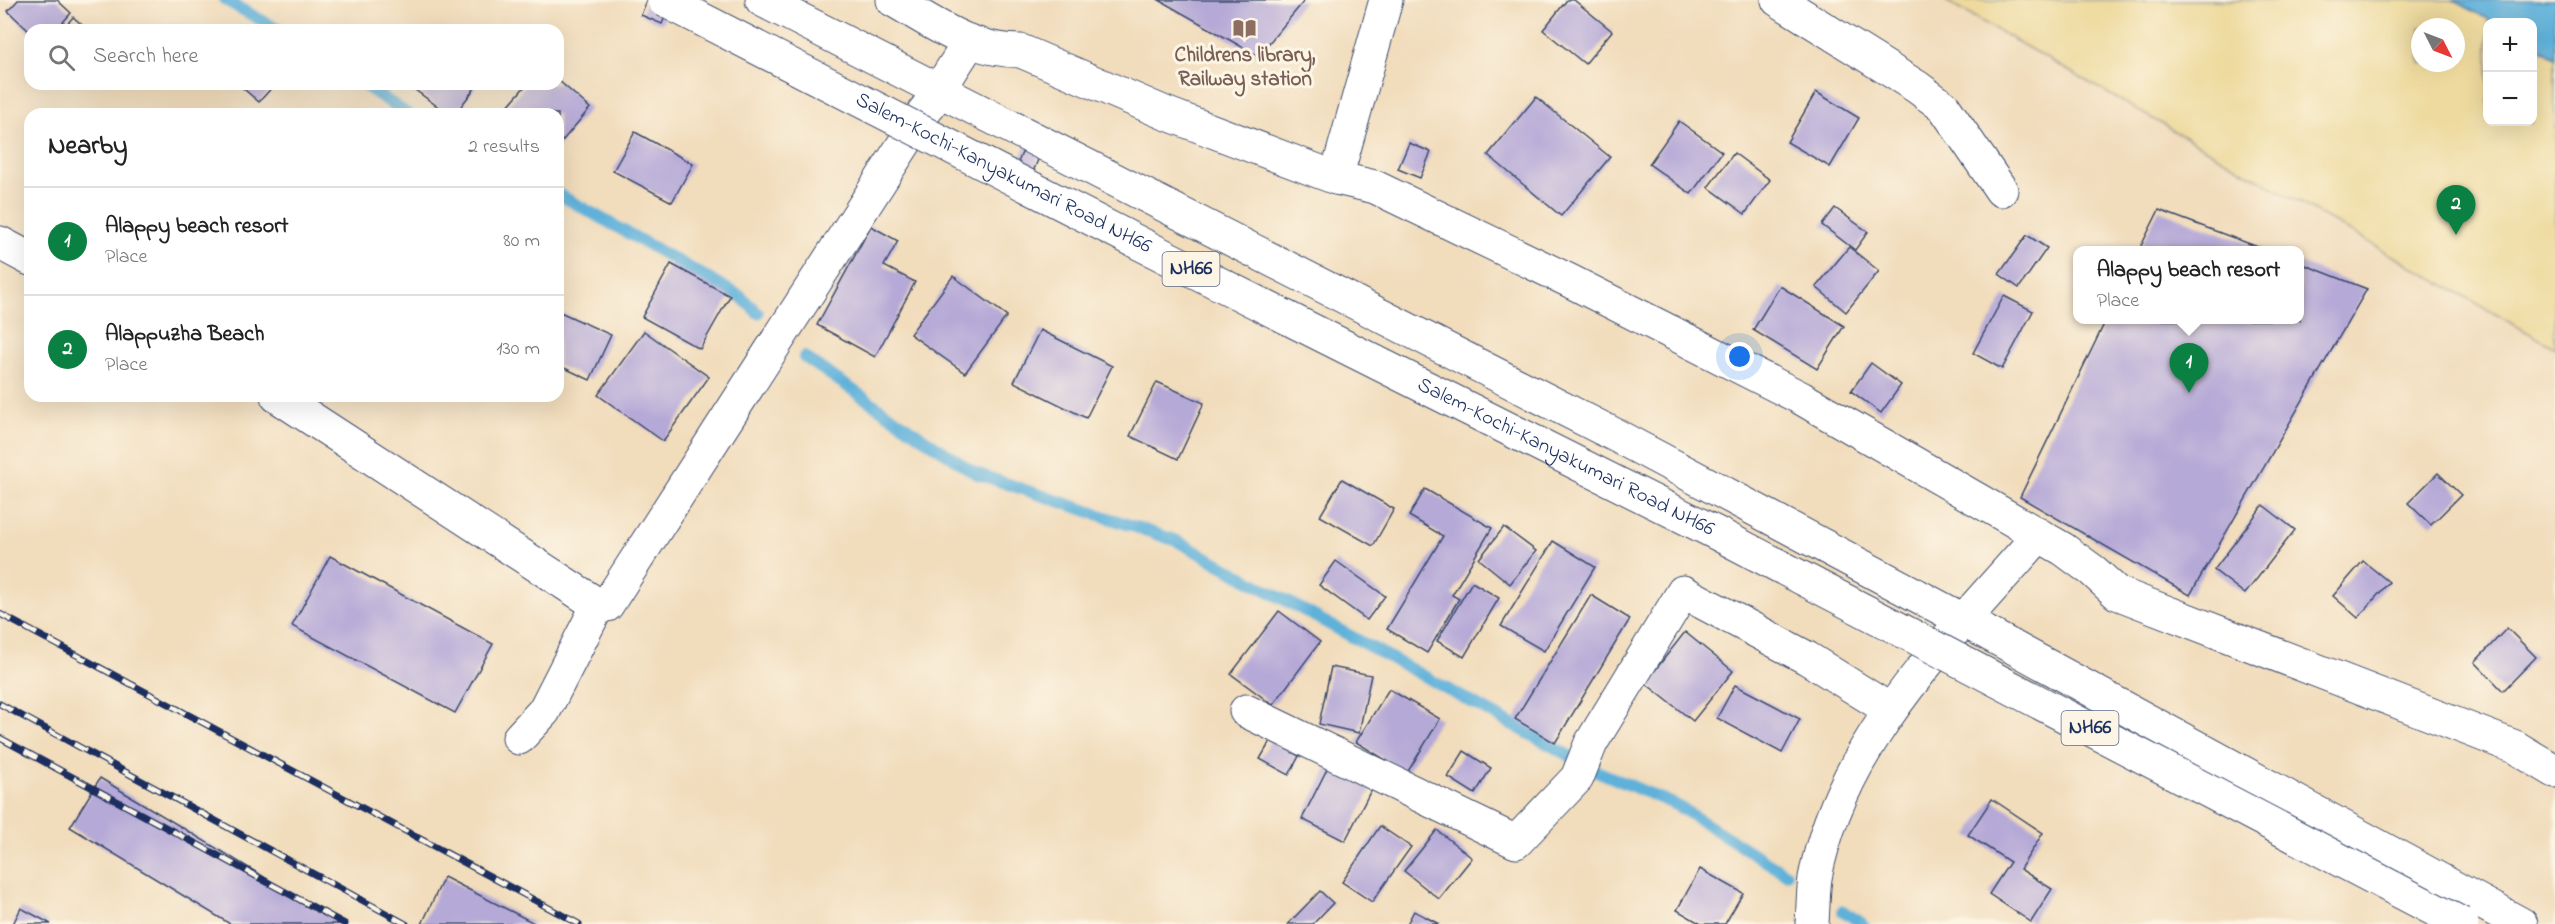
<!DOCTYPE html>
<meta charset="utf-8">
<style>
:root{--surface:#fff;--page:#f2f2f2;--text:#222;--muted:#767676;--line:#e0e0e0;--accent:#0b8043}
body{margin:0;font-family:"Indie Flower",sans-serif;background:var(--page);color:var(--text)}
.controls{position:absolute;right:18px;top:18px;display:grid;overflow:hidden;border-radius:12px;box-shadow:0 6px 24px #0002}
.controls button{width:54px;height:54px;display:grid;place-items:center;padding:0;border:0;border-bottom:2px solid var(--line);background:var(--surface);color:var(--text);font:30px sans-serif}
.compass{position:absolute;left:2411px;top:18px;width:54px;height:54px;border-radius:50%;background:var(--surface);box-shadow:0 6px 24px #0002;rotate:132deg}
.you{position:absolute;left:1740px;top:357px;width:21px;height:21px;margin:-15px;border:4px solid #fff;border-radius:50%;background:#1a73e8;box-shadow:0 0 0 9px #1a73e833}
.badge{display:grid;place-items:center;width:39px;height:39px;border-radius:50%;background:var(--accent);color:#fff;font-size:20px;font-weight:700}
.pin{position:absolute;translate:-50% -50px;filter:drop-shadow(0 2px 3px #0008)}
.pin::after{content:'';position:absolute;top:32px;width:21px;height:18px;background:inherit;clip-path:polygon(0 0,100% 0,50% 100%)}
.popup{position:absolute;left:2073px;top:246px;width:231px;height:78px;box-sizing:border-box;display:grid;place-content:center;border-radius:12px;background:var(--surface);filter:drop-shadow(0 2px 4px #0005);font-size:20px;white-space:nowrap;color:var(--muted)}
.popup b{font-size:22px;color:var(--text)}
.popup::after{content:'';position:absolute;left:50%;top:100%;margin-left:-12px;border:12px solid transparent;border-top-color:var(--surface)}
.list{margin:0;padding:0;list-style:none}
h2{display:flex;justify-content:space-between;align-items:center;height:78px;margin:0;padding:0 24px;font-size:26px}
h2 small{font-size:20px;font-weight:400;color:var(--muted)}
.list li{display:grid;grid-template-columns:39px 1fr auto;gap:18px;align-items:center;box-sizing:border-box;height:108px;padding:0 24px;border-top:2px solid var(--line)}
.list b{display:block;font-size:22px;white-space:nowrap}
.list p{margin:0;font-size:20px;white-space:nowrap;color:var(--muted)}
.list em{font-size:20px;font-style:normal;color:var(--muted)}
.icon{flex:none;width:33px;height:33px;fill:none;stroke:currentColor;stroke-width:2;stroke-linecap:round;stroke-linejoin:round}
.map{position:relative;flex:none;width:2555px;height:924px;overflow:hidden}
.search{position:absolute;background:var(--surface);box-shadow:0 6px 24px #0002;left:24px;top:24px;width:540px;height:66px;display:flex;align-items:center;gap:15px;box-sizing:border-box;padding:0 21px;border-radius:18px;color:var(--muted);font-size:22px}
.panel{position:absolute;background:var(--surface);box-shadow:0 6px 24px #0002;left:24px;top:108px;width:540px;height:294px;border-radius:18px}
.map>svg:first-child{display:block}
</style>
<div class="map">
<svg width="2555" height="924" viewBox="0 0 2555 924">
<rect width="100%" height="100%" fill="#fcf5e5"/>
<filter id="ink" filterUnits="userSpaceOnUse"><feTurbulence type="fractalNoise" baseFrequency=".0167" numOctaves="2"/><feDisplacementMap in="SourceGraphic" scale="12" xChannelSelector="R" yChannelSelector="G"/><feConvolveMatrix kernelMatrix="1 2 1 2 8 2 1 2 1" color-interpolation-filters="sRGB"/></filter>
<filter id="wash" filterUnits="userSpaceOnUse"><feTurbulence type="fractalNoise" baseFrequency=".008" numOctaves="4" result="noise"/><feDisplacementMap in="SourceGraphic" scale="24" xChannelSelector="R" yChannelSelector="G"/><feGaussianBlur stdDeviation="1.35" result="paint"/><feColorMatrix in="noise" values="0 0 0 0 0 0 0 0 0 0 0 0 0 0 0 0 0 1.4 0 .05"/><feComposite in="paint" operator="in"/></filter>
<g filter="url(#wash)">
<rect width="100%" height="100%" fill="#f1dcbb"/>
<path fill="#eeda9e" stroke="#84847e" stroke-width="1.5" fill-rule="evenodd" d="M1944,0H2452L2493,22H2488V122H2532L2533,44L2555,57V348ZM2420,27H2456V63H2420Z"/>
<path fill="#5fb1da" stroke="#3d709c" stroke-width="1.5" d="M2452,0H2555V57L2533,44L2532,22H2493Z"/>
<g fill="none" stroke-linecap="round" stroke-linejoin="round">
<g stroke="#5fb1da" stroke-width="12">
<path d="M225,0L279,30"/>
<path d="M362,84L408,114"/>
<path d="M558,194L740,296L758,313"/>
<path d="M804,357L975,473L1177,541L1599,772L1676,805L1786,874"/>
<path d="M1843,911L1863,924"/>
</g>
</g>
<g id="blocks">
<g fill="#b5a9d7">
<path d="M18,0H57L71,13L56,30H30V32L8,11Z"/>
<path d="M647,0H672L662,24L641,15Z"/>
<path d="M1159,0H1305L1258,56Z"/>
<path d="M1567,0H1574L1612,31L1585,64L1543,30Z"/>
<path d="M73,17L88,30H62Z"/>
<path d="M558,80L590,108L558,146V114H515L507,107L527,84H558Z"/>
<path d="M238,84H275L259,102Z"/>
<path d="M407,84H478L455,114H448Z"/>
<path d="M1816,92L1859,118L1830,167L1787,142Z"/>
<path d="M1536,97L1610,157L1561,216L1488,155Z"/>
<path d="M1679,121L1722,152L1691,194L1649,164Z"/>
<path d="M635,132L693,164L672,202L613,171Z"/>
<path d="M1028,138L1044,145L1024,194L1008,187Z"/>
<path d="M1409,143L1431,152L1420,178L1398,169Z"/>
<path d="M1734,153L1770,180L1745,214L1708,187Z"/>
<path d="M1835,208L1868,232L1855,250L1822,225Z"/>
<path d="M2159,210L2266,250H2139Z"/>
<path d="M871,226L898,241L884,266L915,282L875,357L817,325Z"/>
<path d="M2027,235L2047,248L2019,288L1999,274Z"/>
<path d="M1849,247L1879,271L1846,312L1816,287Z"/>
<path d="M2300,263L2367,289L2190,595L2020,497L2106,320H2300Z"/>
<path d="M671,264L730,296L700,349L642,317Z"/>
<path d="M953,276L1007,316L965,373L910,334Z"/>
<path d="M1780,286L1844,326L1817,369L1753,330Z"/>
<path d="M2004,296L2033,311L2002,369L1973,353Z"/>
<path d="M558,311L611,335L590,380L558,365Z"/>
<path d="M1040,330L1112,366L1086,418L1014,382Z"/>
<path d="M644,331L709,377L663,441L598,395Z"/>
<path d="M1871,363L1901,385L1881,413L1851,391Z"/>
<path d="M1157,382L1204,403L1178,459L1130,436Z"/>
<path d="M2438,473L2461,495L2431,525L2408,503Z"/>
<path d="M1342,479L1394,509L1373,546L1320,516Z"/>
<path d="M1425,489L1492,528L1452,595L1459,599L1427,653L1387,629L1443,536L1409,516Z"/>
<path d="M2263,505L2295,530L2245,594L2214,570Z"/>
<path d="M1504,527L1536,551L1510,584L1479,559Z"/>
<path d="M1553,541L1595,567L1544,651L1501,626Z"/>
<path d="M330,556L493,644L455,713L292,626Z"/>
<path d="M1336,561L1385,596L1367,620L1319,585Z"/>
<path d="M2363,561L2389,582L2358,618L2333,596Z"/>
<path d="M1472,582L1499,598L1464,657L1437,641Z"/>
<path d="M1591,595L1630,619L1555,743L1515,719Z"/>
<path d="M1279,611L1320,642L1273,705L1231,674Z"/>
<path d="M2507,628L2536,657L2503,691L2475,662Z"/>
<path d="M1685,632L1733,671L1693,721L1645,683Z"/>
<path d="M1331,667L1371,675L1359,733L1319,724Z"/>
<path d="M1735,685L1800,719L1782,753L1717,718Z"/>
<path d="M1389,689L1440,719L1407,773L1356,742Z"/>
<path d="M1271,740L1299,756L1289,775L1260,759Z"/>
<path d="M1464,751L1491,768L1475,794L1448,777Z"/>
<path d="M1329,765L1373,786L1345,841L1302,819Z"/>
<path d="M100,778L342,924H230L70,827Z"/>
<path d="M1992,799L2043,833L2020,869L2052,889L2031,922L1989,894L2010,862L1968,835Z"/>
<path d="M1380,826L1411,847L1372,902L1342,882Z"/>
<path d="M1437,830L1472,858L1439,899L1404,871Z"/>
<path d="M1700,869L1743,893L1725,924H1701L1677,910Z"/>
<path d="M444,877L536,924H422Z"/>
<path d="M1320,891L1333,903L1313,924H1288Z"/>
<path d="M21,908L51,924H13Z"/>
<path d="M1414,911L1439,924H1407Z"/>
</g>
</g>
</g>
<g filter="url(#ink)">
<use href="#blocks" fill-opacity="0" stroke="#3b496c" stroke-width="1.5"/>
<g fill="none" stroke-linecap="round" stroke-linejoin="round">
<defs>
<g id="street">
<path d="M893,0C937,25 968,50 1021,51L1165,113L1336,178L1375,187L1570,281L1801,398L2063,549L2093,571L2117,593L2515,747L2555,771"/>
<path d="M1778,0L1917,87L1944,107L2001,190"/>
<path d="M1336,178L1386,0"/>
<path d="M0,243L30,259"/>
<path d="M277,396L598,605H607L969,43"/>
<path d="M1246,711L1516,842L1577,778L1591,743L1683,592L1807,658L1890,710"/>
<path d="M519,738L544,711L598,605"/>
<path d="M1812,924C1813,909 1813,893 1815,878C1841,739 1951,637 2039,535"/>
</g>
<path id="secondary" d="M762,0L1617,436L1965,621L2521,924"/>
</defs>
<use href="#street" stroke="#3b496c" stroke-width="35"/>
<use href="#secondary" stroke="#3b496c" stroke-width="35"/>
<use href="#street" stroke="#fff" stroke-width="33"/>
<use href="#secondary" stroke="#fff" stroke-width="33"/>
<defs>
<g id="rail">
<path d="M0,614L579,924"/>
<path d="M0,704L406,924"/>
<path d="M0,738L345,924"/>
</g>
</defs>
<use href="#rail" stroke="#1b2f5e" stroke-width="7"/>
<use href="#rail" stroke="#fcf5e5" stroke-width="4.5" stroke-dasharray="14" stroke-linecap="butt"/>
<defs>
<g id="highway-bridge">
<path id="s1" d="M664,0L1182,265L1718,534L2462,924"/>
</g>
</defs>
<use href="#highway-bridge" stroke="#3b496c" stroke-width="35" stroke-linecap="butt"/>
<use href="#highway-bridge" stroke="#fff" stroke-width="33"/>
</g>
</g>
<defs>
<symbol id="library-bare" viewBox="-9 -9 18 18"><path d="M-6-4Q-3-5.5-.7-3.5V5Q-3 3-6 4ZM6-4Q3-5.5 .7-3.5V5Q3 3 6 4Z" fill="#8d6e63" stroke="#fcf5e5" stroke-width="2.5" paint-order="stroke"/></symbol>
</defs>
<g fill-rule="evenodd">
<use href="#library-bare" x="1228" y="12" width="33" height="33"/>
</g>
<g text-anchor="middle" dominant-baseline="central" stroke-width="6" stroke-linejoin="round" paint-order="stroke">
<g fill="#fcf5e5" stroke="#5e6a86" stroke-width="1.5">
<rect x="1162.5" y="252" width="57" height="34" rx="4.5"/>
<rect x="2061.5" y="711" width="57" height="34" rx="4.5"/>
</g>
<g font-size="20" font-weight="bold" fill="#1b2f5e">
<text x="1191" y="269">NH66</text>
<text x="2090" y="728">NH66</text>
</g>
<g font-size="21" font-weight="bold" fill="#785e54" stroke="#fcf5e5">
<text x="1245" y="56">Childrens library,<tspan x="1245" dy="24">Railway station</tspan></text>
</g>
<g font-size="21" fill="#1b2f5e" stroke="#fcf5e5">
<text stroke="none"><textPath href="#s1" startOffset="381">Salem-Kochi-Kanyakumari Road NH66</textPath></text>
<text stroke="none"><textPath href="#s1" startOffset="1011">Salem-Kochi-Kanyakumari Road NH66</textPath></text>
</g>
</g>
</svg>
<div class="controls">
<button>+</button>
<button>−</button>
</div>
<svg class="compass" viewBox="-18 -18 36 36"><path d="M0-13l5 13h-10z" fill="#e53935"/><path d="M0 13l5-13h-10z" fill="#767676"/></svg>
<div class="you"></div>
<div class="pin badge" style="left:2189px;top:393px">1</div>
<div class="popup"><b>Alappy beach resort</b>Place</div>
<div class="pin badge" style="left:2456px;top:235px">2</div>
<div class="search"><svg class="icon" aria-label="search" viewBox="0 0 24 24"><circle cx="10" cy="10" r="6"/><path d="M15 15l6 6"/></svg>Search here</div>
<section class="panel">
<h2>Nearby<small>2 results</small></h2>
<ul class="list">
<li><span class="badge">1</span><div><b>Alappy beach resort</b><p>Place</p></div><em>80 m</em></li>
<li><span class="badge">2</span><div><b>Alappuzha Beach</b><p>Place</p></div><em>130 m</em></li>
</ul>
</section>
</div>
